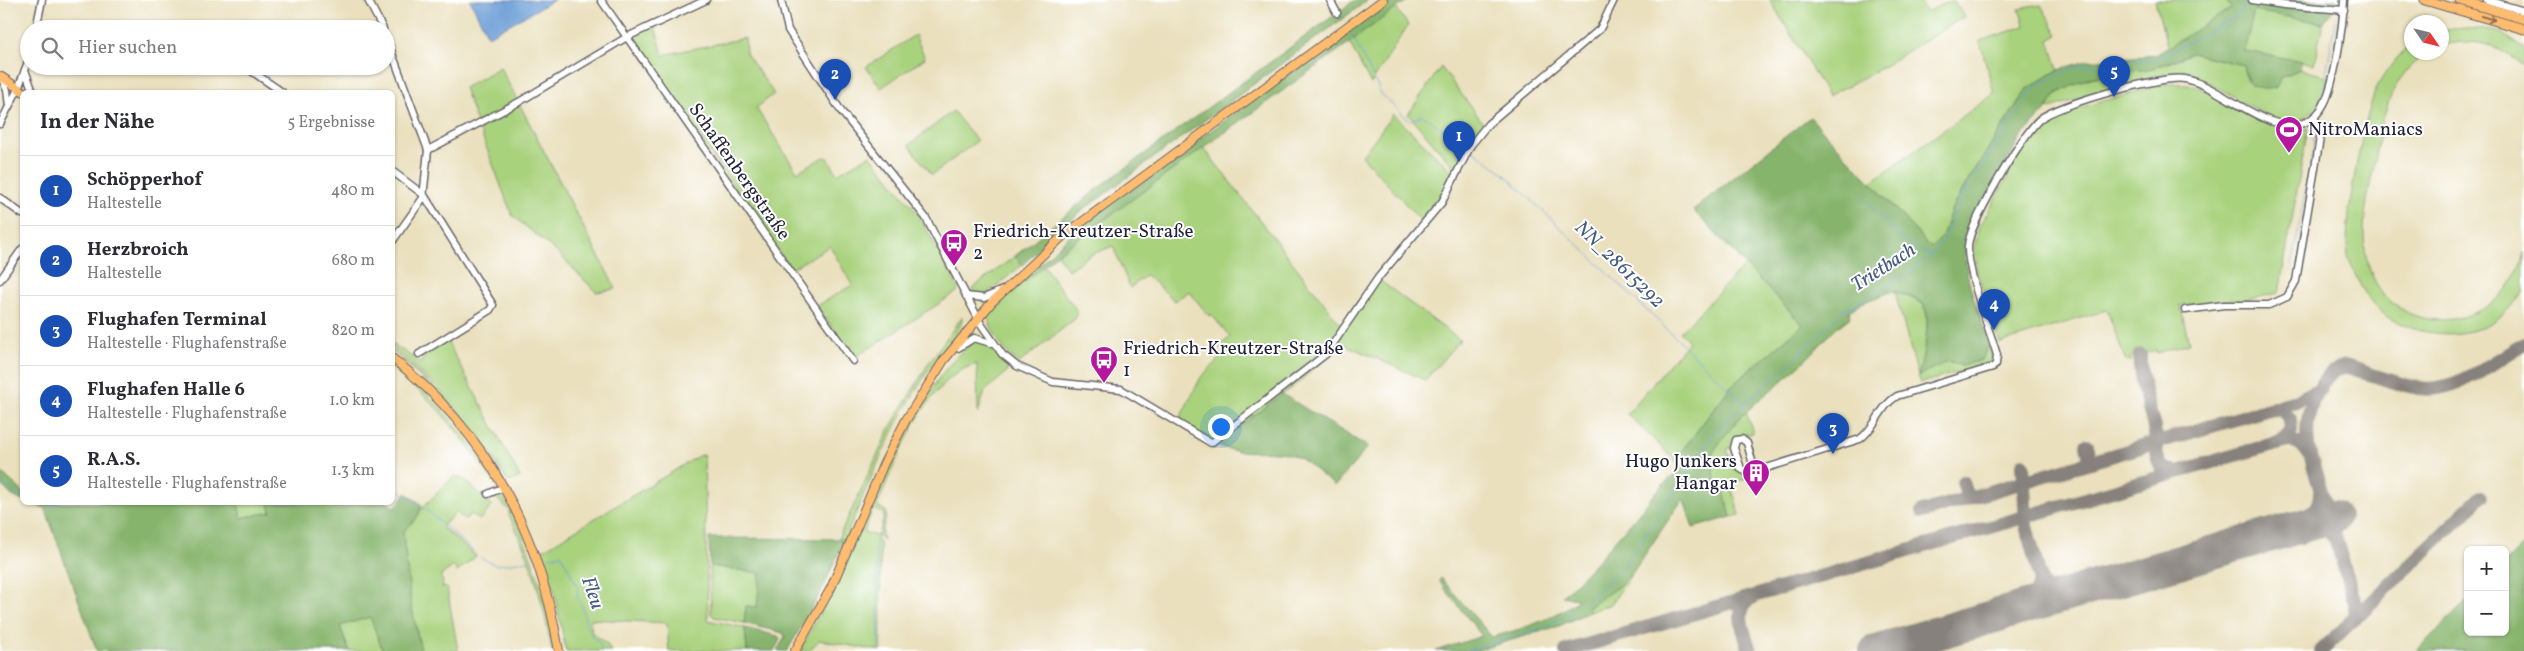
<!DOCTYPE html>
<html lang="de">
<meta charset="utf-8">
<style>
:root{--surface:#fff;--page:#f7f7f7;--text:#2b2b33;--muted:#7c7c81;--line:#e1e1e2;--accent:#b5179e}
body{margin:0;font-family:Vollkorn,serif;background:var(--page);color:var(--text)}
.controls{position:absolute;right:15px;bottom:15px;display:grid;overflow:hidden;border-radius:8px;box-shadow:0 1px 4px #0004}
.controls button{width:45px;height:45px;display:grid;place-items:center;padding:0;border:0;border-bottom:1px solid var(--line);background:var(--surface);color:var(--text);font:25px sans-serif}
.compass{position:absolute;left:2404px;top:15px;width:45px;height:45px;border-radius:50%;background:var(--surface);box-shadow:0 1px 4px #0004;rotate:125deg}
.you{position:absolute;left:1220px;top:426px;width:18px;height:18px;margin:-12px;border:4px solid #fff;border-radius:50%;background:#1a73e8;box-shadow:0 0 0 8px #1a73e833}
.badge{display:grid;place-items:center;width:32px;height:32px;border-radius:50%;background:var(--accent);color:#fff;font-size:16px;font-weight:700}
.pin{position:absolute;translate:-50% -41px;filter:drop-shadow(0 1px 2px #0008)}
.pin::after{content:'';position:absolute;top:26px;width:18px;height:15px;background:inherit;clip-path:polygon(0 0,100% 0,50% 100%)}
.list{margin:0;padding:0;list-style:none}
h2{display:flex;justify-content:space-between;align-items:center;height:65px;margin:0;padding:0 20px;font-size:21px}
h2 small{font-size:16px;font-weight:400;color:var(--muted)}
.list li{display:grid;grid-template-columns:32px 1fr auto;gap:15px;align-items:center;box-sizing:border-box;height:70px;padding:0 20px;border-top:1px solid var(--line)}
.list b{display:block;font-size:19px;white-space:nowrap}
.list p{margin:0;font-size:16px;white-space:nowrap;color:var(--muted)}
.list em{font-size:16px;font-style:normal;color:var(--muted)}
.icon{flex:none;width:28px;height:28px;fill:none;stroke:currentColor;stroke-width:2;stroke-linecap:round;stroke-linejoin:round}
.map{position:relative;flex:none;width:2524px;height:651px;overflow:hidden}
.search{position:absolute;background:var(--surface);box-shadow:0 1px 4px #0004;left:20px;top:20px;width:375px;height:55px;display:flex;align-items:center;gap:12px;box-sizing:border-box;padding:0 18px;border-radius:28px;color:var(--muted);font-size:19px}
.panel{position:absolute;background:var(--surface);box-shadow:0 1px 4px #0004;left:20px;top:90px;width:375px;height:415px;border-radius:8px}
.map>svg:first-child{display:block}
</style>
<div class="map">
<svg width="2524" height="651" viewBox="0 0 2524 651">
<rect width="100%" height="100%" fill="#fff"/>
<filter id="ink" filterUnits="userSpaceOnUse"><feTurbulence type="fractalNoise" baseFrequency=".02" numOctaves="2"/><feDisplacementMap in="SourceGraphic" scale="10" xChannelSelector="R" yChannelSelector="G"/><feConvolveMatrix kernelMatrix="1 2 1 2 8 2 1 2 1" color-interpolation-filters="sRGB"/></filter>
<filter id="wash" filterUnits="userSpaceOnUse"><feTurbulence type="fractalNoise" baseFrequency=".0096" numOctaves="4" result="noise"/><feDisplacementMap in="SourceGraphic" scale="20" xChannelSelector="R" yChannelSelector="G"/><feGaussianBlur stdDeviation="1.12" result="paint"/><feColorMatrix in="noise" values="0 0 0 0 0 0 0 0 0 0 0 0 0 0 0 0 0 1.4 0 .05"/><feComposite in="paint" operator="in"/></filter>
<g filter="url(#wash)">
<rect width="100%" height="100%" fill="#eae0bd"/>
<g fill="#a9d27d" stroke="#667a5c" fill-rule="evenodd">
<path d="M1770,0H1918L1926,12L1952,0L1965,16L1874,72L1828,96Z"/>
<path d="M2155,0H2225L2231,8L2168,49Z"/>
<path d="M2041,5L2058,35L2049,40L2058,70L2026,90L1966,184L1952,208L1942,237L1931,248L1871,182L1994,94L1980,41L2025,26L2019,9Z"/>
<path d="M1396,8L1408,25L1371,84L1349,42Z"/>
<path d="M2254,10L2323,23L2314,64L2244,51Z"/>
<path d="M653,20L663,55L745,38L746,53L774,94L756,108L797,172L824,157L828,158L837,174L870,155L918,214L958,287L957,292L854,358L817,306L852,285L830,246L791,269L627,33Z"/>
<path d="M2462,27L2499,32L2524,48V66C2500,45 2472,36 2442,46V31Z"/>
<path d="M915,35L925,58L881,88L866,67Z"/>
<path d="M2411,44L2412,52L2427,53C2391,77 2384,110 2377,150C2370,189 2356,232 2370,270C2398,347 2508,330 2524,252V292C2514,304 2504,315 2491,323C2457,342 2410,335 2380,311C2365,298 2356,278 2349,259C2340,234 2365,110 2378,85C2387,69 2398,56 2411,44Z"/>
<path d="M2191,53L2243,65L2246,79L2252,86L2275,88L2282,77L2300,69L2329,77C2300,179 2229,72 2176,73C2162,73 2145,80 2132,84C2103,92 2075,100 2047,109C2062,73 2119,75 2151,68C2164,65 2180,59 2191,53Z"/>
<path d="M500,67L616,289L596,292L557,252L512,215L464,88Z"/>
<path d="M1441,67L1484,124L1470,142L1457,165L1453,166L1408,114Z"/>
<path d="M2164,84H2189L2202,89L2280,131H2293L2308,128L2279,293L2255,298L2180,305L2189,343L2157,353L2156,350L2130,357L2131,361H2128L2125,359L2107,310L2000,343L1977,272L1974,248L1980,226L2028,140L2044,122L2061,113Z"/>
<path d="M953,111L977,141L932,175L909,145Z"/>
<path d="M1393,114L1451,170C1455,188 1433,208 1422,222L1362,156Z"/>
<path d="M1203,147L1341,325L1375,277L1460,340L1425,380L1339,342C1306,383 1257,412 1216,444L1178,422L1201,377L1225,353L1219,346L1230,337L1211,314L1209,316L1189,291L1175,301L1146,275L1130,288L1113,246L1090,255L1068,270L1057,254Z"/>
<path d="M1015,256L1022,265L984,296L971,294L973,288Z"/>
<path d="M1043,265L1078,312L1075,319L1019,363C1003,351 992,334 987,314Z"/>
<path d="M1745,265L1803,325L1732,385L1675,460L1627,414L1689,341L1680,332Z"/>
<path d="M1895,292C1903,295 1914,298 1921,303C1934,312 1922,360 1919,375L1948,361L1962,366L1981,360L1989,345L1992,359L1990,363L1921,383L1918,376Z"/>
<path d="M962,317C964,329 936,359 928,371C893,424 869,481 845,539H838L891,426L930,361Z"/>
<path d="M446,339L520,477L509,482C479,429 439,386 393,348L392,343L421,363L426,352Z"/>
<path d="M975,340C989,343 1000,353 1009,365L1006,373L985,391L978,414L977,364C927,376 895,463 877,506L886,511C888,521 879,530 883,540L878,535L876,541L880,543L881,651L819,640L809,651H800L840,575L899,441L939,378L955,358ZM873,509L884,514V517L879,534L876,536L864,532Z"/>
<path d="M392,350C438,387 477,430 507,481L452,408Z"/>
<path d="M392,363C440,402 466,434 499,485L497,488C468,443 436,401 393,369Z"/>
<path d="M1746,411L1753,433L1745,435L1746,438L1742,436C1735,436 1731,441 1731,448L1727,449L1733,469L1737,468L1745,474L1746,479L1716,487L1711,456L1721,439Z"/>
<path d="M700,455H704L708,620L745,628L747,651H669L667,623L590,619L592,633L607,644L611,651H566L554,590L541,551Z"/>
<path d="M454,476L465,480L492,506L480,520L471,514L465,520L456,512L442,527L476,556L457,572L454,566L440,576L443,581L442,587L447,588L458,651H421L411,604L403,532L425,505Z"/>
<path d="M1731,486L1740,515L1731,517L1723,488Z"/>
<path d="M501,491C531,544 543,592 556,651H552C542,600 533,562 509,515V510L496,498H491V495Z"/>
<path d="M238,503H269L271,512L240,518Z"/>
<path d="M710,566L761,573L757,607L746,606L744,623L714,617L711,614Z"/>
<path d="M1633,572L1611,604L1589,612L1588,607L1619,586Z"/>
<path d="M370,617L383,651H349L340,626Z"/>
</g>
<g fill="#86b46c" stroke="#546b54">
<path d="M1355,0H1368L1079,213L1022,265L1015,256L1101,186Z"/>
<path d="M1391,0H1408L1057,254L987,314L1082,224Z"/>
<path d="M2225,0H2336V6L2323,23L2254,11L2244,51L2302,61L2300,69L2282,77L2275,88C2255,92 2246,84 2243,65L2191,53L2153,68L2088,78L2056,94L2047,109L2021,137L1968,230C1958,268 1978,309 1989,345L1981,360L1962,366L1948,361L1918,376C1922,361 1934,313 1922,303C1915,298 1902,294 1893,291L1861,303L1849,311L1851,317C1831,330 1818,349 1800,365C1766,396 1736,414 1711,456L1717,489L1723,488L1731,517L1693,528L1684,500H1682L1633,572L1619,586L1588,607L1589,612L1559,626L1475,651H1436L1482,636L1439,581L1441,578L1492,637C1525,628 1548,621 1576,602L1577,599L1562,596C1598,563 1627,526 1659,489C1666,480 1675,477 1681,468L1675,460L1732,385L1803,325L1693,210L1810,117L1931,248L1942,237L1952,208L1966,184L2026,90L2058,70L2087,61L2156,55L2231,8Z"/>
<path d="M1282,394L1368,447L1335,486C1323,477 1310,464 1297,457C1272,445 1241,459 1216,444Z"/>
<path d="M0,471L22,491V501L11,495L0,484Z"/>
<path d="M406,493L421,504C422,516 410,524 403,532L411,604L421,651H383L370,617L340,626L349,651H97L45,508L29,503H238L241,518L271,512L269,503L386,502L395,508Z"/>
<path d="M709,538L845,539L821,592L787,651H777L785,637L783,633L744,623L746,606L757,607L760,573L710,566Z"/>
<path d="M2524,544V651H2416L2468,600V632H2505V563Z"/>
<path d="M745,628L778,636L780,639L774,651H747Z"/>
</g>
<path fill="#6c9ed7" stroke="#476089" d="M470,0H554L488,36Z"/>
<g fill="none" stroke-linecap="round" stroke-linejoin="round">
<g stroke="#6c9ed7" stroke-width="1">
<path d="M1352,35L1382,95L1410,121L1422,115L1467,145"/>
<path d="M2324,87L2336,16"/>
<path d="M2313,146L2315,133"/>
<path d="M1472,149L1502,172L1744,403"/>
<path d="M1862,197C1883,218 1902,246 1931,255"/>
<path d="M2291,271L2313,149"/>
<path d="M0,479L7,488L22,498"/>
<path d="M392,485L429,512L474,552"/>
<path d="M45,504L53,506L60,502"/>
<path d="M876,543L879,650"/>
<path d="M549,557L561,554L578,588L577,597C586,608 583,623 591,635C596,641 601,642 602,651"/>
<path d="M481,558L496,565L528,561"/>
<path d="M1586,602L1628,561L1710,439L1731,415L1787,367L1842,311L1910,272L1931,255L1945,238L1955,210L1968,187L2030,92L2042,83L2075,67L2156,59L2232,19L2241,12L2245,3"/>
<path d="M1465,651L1542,628L1575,611"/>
</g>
<g stroke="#86817c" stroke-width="14">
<path d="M2140,355C2139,381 2148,402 2154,428C2158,442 2152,457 2164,469L2176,472"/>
<path d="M2272,409L2282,410L2290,419L2291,431L2282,441"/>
<path d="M2087,445L2091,462"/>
<path d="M2310,454C2303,428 2309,397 2328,376C2332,371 2339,369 2345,366C2369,373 2394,384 2419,388C2456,394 2494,361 2524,344"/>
<path d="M2023,464L2026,526L2042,584L2052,594L2065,596"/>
<path d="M1963,482L1968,498"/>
<path d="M1922,512L2296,401L2320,389"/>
<path d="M2301,526C2312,517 2320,508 2320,492"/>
<path d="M2301,526L2324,527L2335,538"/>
<path d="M2015,610C2030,602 2040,594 2040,576"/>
<path d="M1566,651L2287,440L2301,444L2310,455L2355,603V614L2350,623"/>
<path d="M1750,651C1745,632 1731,609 1753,597"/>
<path d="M2321,651L2481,497"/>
</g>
<path stroke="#86817c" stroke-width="34" d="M1876,651L2333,517"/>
</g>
</g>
<g filter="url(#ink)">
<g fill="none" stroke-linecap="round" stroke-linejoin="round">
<defs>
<g id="minor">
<path d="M368,0L383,29"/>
<path d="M601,0L853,361"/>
<path d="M781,0L788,30L841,111L926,218L981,324L1002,354L1017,366L1053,382L1121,389L1211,443L1326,354L1378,278L1442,202L1471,145L1488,124L1600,29L1614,0"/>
<path d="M1330,0L1337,13"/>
<path d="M2252,0L2284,5L2344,10"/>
<path d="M2487,0L2524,11"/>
<path d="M36,29L42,0"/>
<path d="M386,37L428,150L423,198L392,242"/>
<path d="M244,66L282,92"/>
<path d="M25,70L33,92"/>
<path d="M1,77L7,90L9,106"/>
<path d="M0,124L18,89L29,59"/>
<path d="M428,150L519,102L627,37L706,0"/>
<path d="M392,171L424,195L493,305L490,310L419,354"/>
<path d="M0,198L22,214"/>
<path d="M0,280L22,249"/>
<path d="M966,296L984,298L1003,290"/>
<path d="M2185,310L2224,305H2269L2287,297L2296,281L2321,132L2314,117"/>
<path d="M958,348L974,338L991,343"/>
<path d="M1755,471L1747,443L1742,439L1736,440L1734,448L1741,469C1747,473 1753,472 1760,470L1860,439C1876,428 1879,407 1897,396L1993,367L1996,364L1997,355C1989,328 1967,272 1968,246C1969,224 2023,133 2040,119C2059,104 2162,75 2185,79C2221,85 2269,138 2306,122C2314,118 2320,112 2324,104C2335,83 2343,24 2344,0"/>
<path d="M488,494L504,487"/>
</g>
<g id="major">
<path d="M0,76L24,92"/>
<path d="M392,358C488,433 539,532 559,651"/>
<path d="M795,651L831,588L884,463L906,420L944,360L992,302L1063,236L1383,0"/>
</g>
<g id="highway">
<path d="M2425,0L2524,29"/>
<path d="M2460,0L2524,19"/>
</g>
</defs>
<use href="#minor" stroke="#686468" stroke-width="9"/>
<use href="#major" stroke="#686468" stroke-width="10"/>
<use href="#highway" stroke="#686468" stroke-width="11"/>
<use href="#minor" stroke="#fff" stroke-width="6"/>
<use href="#major" stroke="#fdbc70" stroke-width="8"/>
<use href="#highway" stroke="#fdbc70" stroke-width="9"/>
</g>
<defs><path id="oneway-shaft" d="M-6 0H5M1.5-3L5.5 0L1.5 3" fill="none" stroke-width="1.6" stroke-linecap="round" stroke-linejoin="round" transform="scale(1.25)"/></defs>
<use stroke="#906f56" href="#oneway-shaft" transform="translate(2488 18) rotate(16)"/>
</g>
<defs>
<symbol id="stadium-pin" viewBox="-11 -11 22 30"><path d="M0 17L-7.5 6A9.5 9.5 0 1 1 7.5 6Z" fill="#b5179e" stroke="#fff"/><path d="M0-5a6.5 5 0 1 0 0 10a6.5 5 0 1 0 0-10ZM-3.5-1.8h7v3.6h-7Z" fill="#fff"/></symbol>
<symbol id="bus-pin" viewBox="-11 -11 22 30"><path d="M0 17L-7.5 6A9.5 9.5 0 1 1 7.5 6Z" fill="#b5179e" stroke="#fff"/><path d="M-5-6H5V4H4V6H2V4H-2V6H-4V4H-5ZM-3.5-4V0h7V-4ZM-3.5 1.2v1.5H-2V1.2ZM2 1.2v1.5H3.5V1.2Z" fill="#fff"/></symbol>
<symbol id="building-pin" viewBox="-11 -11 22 30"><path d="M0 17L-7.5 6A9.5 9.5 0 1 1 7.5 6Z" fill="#b5179e" stroke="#fff"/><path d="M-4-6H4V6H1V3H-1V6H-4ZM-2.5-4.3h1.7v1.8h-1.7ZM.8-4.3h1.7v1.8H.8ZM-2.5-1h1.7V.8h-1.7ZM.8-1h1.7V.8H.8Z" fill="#fff"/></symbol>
</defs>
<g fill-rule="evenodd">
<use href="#stadium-pin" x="2273" y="114" width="32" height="43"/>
<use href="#bus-pin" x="938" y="227" width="32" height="43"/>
<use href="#bus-pin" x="1088" y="344" width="32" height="43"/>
<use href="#building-pin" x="1740" y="457" width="32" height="43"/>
</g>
<g text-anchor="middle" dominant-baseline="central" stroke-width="4" stroke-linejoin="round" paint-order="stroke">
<g font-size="19" fill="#22223b" stroke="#fff" text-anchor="start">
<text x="2308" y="130">NitroManiacs</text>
<text x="973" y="232">Friedrich-Kreutzer-Straße<tspan x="973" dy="22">2</tspan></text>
<text x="1123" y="349">Friedrich-Kreutzer-Straße<tspan x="1123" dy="22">1</tspan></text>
<text x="1737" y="462" text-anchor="end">Hugo Junkers<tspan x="1737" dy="22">Hangar</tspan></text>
</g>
<g font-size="19" fill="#22223b" stroke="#fff">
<text transform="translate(739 172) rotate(55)">Schaffenbergstraße</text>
</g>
<g font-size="20" font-style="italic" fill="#435a81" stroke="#fff">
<text transform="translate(1619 265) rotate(44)">NN_28615292</text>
<text transform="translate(1884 268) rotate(-33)">Trietbach</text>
<text transform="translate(592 593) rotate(71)">Fleu</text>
</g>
</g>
</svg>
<div class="controls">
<button>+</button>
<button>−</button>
</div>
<svg class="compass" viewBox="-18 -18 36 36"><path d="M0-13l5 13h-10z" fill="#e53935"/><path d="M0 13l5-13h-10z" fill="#7c7c81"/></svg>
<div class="you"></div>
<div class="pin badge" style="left:1459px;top:162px;background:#1a4fb4">1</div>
<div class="pin badge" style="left:835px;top:100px;background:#1a4fb4">2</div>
<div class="pin badge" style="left:1833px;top:454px;background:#1a4fb4">3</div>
<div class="pin badge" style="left:1994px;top:330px;background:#1a4fb4">4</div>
<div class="pin badge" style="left:2114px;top:97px;background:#1a4fb4">5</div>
<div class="search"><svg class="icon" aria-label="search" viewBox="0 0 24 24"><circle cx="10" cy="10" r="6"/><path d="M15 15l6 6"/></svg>Hier suchen</div>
<section class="panel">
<h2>In der Nähe<small>5 Ergebnisse</small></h2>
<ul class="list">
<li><span class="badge" style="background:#1a4fb4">1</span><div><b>Schöpperhof</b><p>Haltestelle</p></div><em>480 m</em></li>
<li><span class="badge" style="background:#1a4fb4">2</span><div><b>Herzbroich</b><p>Haltestelle</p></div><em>680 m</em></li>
<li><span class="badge" style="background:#1a4fb4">3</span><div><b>Flughafen Terminal</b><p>Haltestelle · Flughafenstraße</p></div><em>820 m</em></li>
<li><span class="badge" style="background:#1a4fb4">4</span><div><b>Flughafen Halle 6</b><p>Haltestelle · Flughafenstraße</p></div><em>1.0 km</em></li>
<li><span class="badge" style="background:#1a4fb4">5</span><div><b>R.A.S.</b><p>Haltestelle · Flughafenstraße</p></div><em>1.3 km</em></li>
</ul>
</section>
</div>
